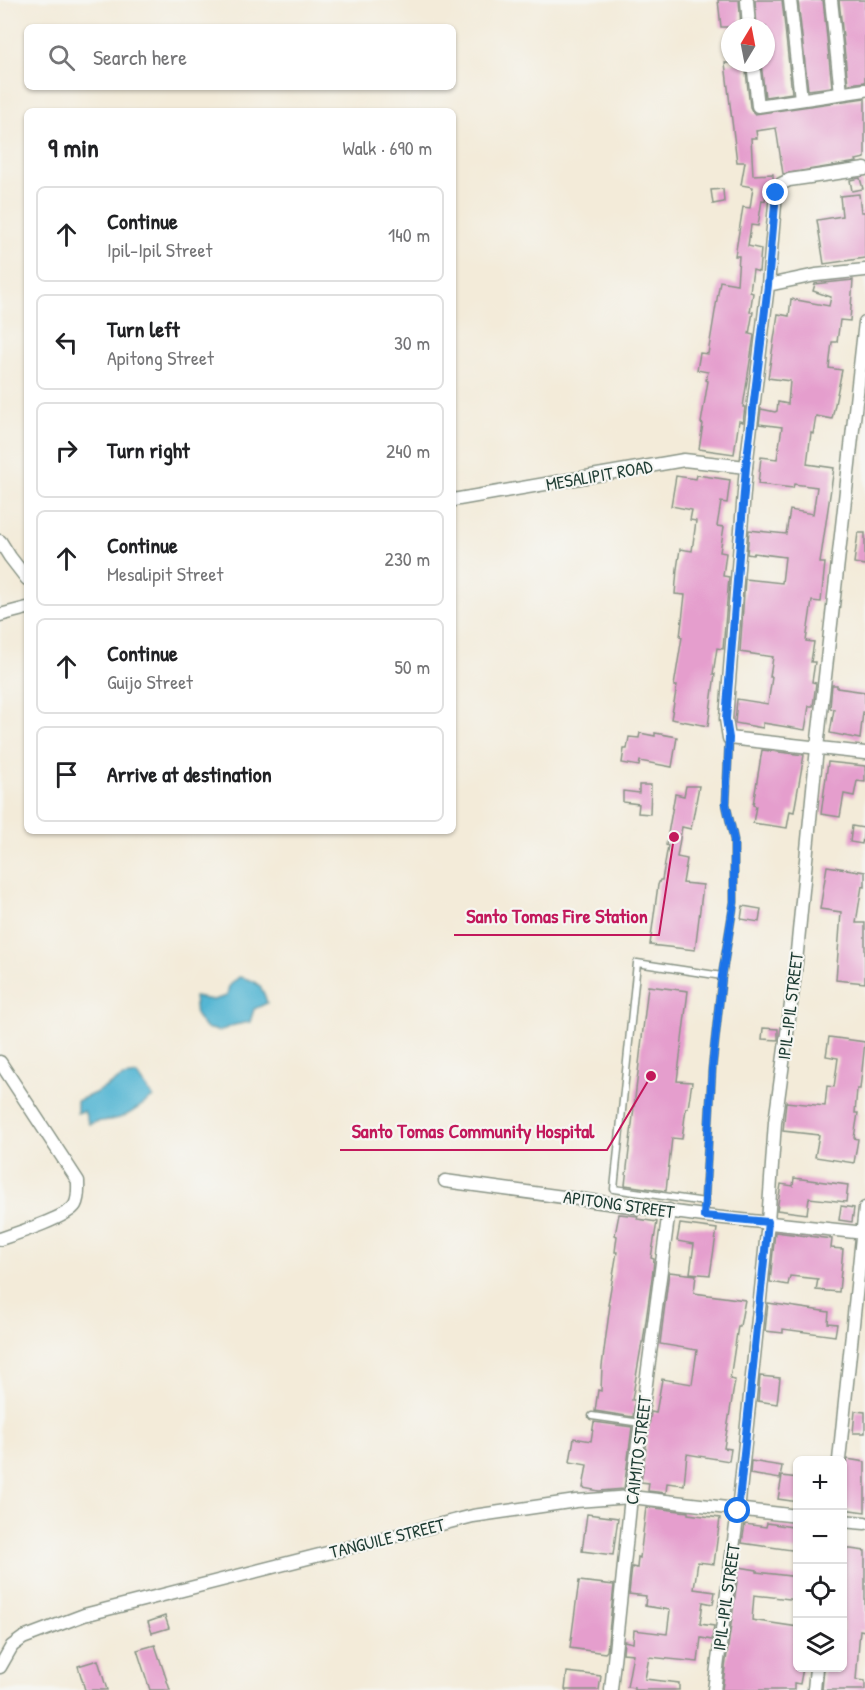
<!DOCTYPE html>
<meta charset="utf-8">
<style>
:root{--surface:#fff;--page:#f6f6f6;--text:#202124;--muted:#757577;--line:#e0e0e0}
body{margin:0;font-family:"Patrick Hand",sans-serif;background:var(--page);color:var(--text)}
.controls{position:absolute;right:18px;bottom:18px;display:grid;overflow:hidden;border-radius:9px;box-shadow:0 2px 4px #0004}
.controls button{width:54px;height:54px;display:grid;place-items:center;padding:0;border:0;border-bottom:2px solid var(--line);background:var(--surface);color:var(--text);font:30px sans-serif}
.compass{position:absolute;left:721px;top:18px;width:54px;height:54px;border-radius:50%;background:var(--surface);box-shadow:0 2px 4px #0004;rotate:10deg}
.stop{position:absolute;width:18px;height:18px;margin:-14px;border:4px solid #1a73e8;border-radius:50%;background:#fff}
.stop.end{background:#1a73e8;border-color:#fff;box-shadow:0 2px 6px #0008}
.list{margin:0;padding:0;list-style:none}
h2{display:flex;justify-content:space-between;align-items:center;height:78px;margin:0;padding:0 24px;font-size:26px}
h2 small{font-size:20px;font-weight:400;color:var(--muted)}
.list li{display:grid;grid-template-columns:39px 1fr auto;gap:18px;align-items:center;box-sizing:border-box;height:96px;margin:0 12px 12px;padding:0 12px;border:2px solid var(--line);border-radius:9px}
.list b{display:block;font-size:22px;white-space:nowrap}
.list p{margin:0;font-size:20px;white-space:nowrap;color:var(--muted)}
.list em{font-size:20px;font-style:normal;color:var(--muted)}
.icon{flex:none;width:33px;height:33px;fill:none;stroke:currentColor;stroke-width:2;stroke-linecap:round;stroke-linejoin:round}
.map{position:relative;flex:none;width:865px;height:1690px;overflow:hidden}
.search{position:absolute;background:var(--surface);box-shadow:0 2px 4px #0004;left:24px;top:24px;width:432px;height:66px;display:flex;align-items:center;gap:15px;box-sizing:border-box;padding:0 21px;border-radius:9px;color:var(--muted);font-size:22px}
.panel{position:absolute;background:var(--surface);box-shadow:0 2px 4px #0004;left:24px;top:108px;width:432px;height:726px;border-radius:9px}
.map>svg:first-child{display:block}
</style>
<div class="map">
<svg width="865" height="1690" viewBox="0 0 865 1690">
<rect width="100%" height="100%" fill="#f6f6f2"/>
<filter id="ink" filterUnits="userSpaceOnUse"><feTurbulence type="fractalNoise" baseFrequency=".0167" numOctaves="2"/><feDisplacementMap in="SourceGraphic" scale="12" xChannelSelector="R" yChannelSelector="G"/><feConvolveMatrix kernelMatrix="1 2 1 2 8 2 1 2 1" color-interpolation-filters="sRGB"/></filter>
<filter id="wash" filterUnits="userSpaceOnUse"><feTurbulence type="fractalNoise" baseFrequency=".008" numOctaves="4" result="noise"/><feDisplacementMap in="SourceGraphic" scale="24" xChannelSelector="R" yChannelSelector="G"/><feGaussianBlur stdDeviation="1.35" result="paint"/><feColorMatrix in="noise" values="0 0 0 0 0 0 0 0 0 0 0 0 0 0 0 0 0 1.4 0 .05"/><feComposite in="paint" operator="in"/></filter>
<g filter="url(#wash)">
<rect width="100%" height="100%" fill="#f3ebd9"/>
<g fill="#54b6d3" stroke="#3a7a84" stroke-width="1.5">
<path d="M239,977C256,980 263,986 267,1003L254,1009L250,1022L234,1025L220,1031L205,1028L196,1016L194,997L213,1000L227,996L229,986Z"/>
<path d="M137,1075L153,1097C143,1104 131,1115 119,1118C109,1121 99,1120 89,1124L84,1111L77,1113V1101L95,1093L123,1077Z"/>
</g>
<g id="blocks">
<g fill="#e59ecd">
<path d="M718,0H739L741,27H721Z"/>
<path d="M755,0H782L792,93L765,97L761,63H766V27H757Z"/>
<path d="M798,0H823L832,87L808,90Z"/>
<path d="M839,0H865V82L848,84Z"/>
<path d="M725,63H745L750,107L752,111L755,114L865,98V158L856,160L857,162L783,174L776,128L756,131L757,138H751L753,175L773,174V181L771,185L767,186L765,201L762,200L758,226L751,225L748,246L761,249L759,272L753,270L750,292L753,293L750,312H753L749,334L754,335L743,407H745L743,422L739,421L734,454L699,449L703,424L701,423L708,381L706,380L708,372L697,370L700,353L708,354L720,281L737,284L739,256H735L743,207L750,208L753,187L741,185L745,162H737Z"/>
<path d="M860,178L863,189L852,191L850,180Z"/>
<path d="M723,189L724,202L713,204L711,190Z"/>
<path d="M859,194L861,212H865V258L824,264L817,220L842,216L840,196Z"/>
<path d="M853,280L850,321L840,320L837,342H832L829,368L842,370L832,419L816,416L813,434L811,433L807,464L834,468L820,563H825L821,602L812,601L806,641L814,642L811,662H815L812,682L816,683L813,706H809L805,730L763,723V728L735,723L737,699L768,704L772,677H770L773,657L740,652L745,579L782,583L785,557L754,553L753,555L747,554L749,530L786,534L790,510L813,514L817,487L794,484L793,488L758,484L761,457L777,459L782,427L759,424L761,409L775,412L777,411L778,402L788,404L790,381L768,378L778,314L789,316L791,299L829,306L831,297L813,291L815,284Z"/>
<path d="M697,475L730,480L727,503L721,502L717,526L724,527L720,552L726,553L723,576L729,577L723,649L717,648L713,674H715L708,726L671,719L677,686H674L682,637H680L685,595L675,594L677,569L680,549L692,551L696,521L690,520L692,510L671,506L676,476L696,479Z"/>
<path d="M858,533H865V565L854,563Z"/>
<path d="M832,685H837V688L865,692V712H863L860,739L830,733L834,709L830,708Z"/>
<path d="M640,733L655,736V733L677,737L672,767L640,761L639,766L622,763L624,749H627L629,737L639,738Z"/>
<path d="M762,750L804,755L794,812L790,811L787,828L753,823L756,806L753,805Z"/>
<path d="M828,762L865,766V782L857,781L854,796L844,794L840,817L821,814Z"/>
<path d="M639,785H651L650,814L638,813L639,804L623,802V791L639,793Z"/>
<path d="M686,786H699L691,829L682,827L677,857L687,859L683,883L703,885L695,950L650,945L658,885L660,880H662L668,846L666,845L675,794L684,796Z"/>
<path d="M852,826L864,828L862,844L850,842Z"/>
<path d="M827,866L865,872V887L862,886L856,923H865V983L836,980L841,912L820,909Z"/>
<path d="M743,906L761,909L759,922L741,919Z"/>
<path d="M648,986L688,991L677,1081L692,1082L688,1108H686L682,1139L672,1138L666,1191L625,1185Z"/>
<path d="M763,1028L778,1029V1040L762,1039Z"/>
<path d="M829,1037L865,1042L860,1089H857L855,1113H858L854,1138L858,1139L854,1163L815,1157L819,1135L783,1131L786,1102L825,1106L827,1086L834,1087L838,1058L826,1056Z"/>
<path d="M794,1178L848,1185L846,1202L809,1198L807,1214L777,1210L781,1184L793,1186Z"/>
<path d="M841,1206L854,1208L852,1222L839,1220Z"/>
<path d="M619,1214L638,1216L637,1219L657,1222L651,1258L654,1259L653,1270L643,1342H642L632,1400H635L633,1417L595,1411L598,1390L601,1391L602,1366L610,1305H608L617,1252H615L617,1236L615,1235Z"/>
<path d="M680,1224L717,1229L710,1275L690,1273L694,1244L677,1241Z"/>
<path d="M775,1232L832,1239L831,1248L843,1249L839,1292L816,1290L818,1279L790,1276L788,1285L770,1282Z"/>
<path d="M669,1272L696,1275L694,1293L745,1300L740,1326H738L730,1379L735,1380L724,1448L731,1449L729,1461L687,1454L684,1485L667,1483L666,1493L648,1491L649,1483L641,1482L651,1412L656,1413L662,1379L692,1384L697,1350L660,1344Z"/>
<path d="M768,1303L829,1312L828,1323L837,1324L835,1336L783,1329V1333L765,1331Z"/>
<path d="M760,1376L780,1378L777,1404L758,1401Z"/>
<path d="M855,1411L865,1412V1433H853Z"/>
<path d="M594,1422L632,1427L624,1489L599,1491L583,1488L587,1465L570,1462L574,1438L591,1441Z"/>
<path d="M847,1459L865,1462V1512L843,1509V1467L846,1464Z"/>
<path d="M751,1461L782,1466L780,1479L750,1474Z"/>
<path d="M782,1476L798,1478V1502L778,1499Z"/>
<path d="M646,1507L688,1512V1514L720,1518L714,1564L698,1562L694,1589L715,1592L713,1604L703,1602L700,1624L714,1626L712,1640L701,1638L698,1662L649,1657L645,1679L679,1683V1690H634V1688L627,1687L633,1654L623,1653L624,1641L633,1643L634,1630L667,1634L670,1610L645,1606L646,1596L629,1594L632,1567L637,1568L638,1557L640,1558Z"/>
<path d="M587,1514L618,1518L613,1555L582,1551Z"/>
<path d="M767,1523L798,1528V1551L742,1543L745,1524L766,1527Z"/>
<path d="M843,1548L865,1551V1631L860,1630L856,1680L865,1681V1690H822L824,1668H843Z"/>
<path d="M739,1567L757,1570V1572L798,1577V1600L754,1595L752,1620L798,1627L795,1650H798V1668H803L800,1684L794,1683V1690H722Z"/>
<path d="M579,1581L614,1585L607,1651L605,1653L570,1648Z"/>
<path d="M165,1616L169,1628L152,1633L148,1622Z"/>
<path d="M155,1645L170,1690H150L137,1650Z"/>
<path d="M98,1660L107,1690H85L78,1666Z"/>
<path d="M567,1672L601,1676L599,1690H565Z"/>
</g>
</g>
</g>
<g filter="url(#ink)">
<use href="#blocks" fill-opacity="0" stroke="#899486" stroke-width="1.5"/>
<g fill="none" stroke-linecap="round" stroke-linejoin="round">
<defs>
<g id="service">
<path d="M705,1202L614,1189L637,963L722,976"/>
<path d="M704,1216L712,1069L722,976L734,902V840L726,804L729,739"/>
<path d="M592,1416L641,1423"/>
</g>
<g id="minor">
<path d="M747,0L749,27"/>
<path d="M790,0L801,99"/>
<path d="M831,0L841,93"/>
<path d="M753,63L758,106L865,90"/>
<path d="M865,270L816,275L768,285L746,467L726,719L729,738L865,753"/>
<path d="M768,285L776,193L781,184L789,180L865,169"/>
<path d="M453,500L684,460L746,467"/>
<path d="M0,541L10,557L27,579"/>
<path d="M0,615L27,608"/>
<path d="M0,1062L78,1181C78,1189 79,1198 75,1205C68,1217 15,1234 0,1239"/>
<path d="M445,1181L704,1216L865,1233"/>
<path d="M839,1460L865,1208"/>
<path d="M842,1521L865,1523"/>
<path d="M0,1667L12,1646L23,1638L84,1615L473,1516L576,1501L631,1497L798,1516"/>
<path d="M611,1690L631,1497L669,1210"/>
<path d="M714,1690L738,1511L768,1222L775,1122L794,982L817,748L865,322"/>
<path d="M814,1690L816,1668"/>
</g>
</defs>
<use href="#service" stroke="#899486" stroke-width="9"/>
<use href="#minor" stroke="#899486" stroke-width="15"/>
<use href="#service" stroke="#fff" stroke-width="6"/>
<use href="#minor" stroke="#fff" stroke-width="12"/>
</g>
</g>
<g fill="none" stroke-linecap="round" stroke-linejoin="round" filter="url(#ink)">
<path stroke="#1a73e8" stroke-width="8" d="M738,1511L768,1222L704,1216L712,1069L722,976L734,902V840L726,804L729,738L726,719L746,467L768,285L776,193"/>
</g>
<g text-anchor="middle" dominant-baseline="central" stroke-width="4.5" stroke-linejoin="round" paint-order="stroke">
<g font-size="18" fill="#1f3d34" stroke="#f6f6f2">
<text transform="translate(599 475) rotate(-10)">MESALIPIT ROAD</text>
<text transform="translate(790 1006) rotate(-83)">IPIL-IPIL STREET</text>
<text transform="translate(619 1204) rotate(8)">APITONG STREET</text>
<text transform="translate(638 1450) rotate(-83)">CAIMITO STREET</text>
<text transform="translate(387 1538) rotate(-14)">TANGUILE STREET</text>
<text transform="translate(726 1597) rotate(-82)">IPIL-IPIL STREET</text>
</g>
</g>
<path fill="none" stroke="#c2185b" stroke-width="2" d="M674 837L659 935H454M651 1076L607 1150H340"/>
<g fill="#c2185b" stroke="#f6f6f2" stroke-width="2">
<circle cx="674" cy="837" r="6"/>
<circle cx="651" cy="1076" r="6"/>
</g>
<g font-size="20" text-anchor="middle" font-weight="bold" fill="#c2185b" stroke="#f6f6f2" stroke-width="4.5" stroke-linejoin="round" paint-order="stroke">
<text x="557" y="923">Santo Tomas Fire Station</text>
<text x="473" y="1138">Santo Tomas Community Hospital</text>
</g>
</svg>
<div class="controls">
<button>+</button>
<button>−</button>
<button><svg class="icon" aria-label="locate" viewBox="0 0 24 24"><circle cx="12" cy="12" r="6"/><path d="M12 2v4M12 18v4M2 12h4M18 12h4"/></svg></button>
<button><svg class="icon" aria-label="layers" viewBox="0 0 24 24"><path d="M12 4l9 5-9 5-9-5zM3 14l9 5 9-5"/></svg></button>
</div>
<svg class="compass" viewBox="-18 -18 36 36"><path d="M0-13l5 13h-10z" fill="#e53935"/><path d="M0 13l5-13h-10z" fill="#757577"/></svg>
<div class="stop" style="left:738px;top:1511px"></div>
<div class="stop end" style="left:776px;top:193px"></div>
<div class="search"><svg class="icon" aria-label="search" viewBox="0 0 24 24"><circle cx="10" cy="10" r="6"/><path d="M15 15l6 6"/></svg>Search here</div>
<section class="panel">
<h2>9 min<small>Walk · 690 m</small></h2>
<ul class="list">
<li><svg class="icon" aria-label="ahead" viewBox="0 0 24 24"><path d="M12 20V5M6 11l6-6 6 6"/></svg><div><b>Continue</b><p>Ipil-Ipil Street</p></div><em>140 m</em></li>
<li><svg class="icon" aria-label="left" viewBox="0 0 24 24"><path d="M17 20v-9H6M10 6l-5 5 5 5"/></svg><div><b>Turn left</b><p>Apitong Street</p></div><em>30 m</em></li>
<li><svg class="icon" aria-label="right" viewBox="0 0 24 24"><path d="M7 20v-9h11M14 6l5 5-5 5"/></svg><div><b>Turn right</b></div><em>240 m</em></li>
<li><svg class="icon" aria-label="ahead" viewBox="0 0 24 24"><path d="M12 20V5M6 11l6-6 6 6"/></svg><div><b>Continue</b><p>Mesalipit Street</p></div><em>230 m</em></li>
<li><svg class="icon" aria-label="ahead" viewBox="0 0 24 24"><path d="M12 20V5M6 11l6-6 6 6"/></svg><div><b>Continue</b><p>Guijo Street</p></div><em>50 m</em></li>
<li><svg class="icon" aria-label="arrive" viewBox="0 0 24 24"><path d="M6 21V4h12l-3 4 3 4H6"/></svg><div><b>Arrive at destination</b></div></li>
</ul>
</section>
</div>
